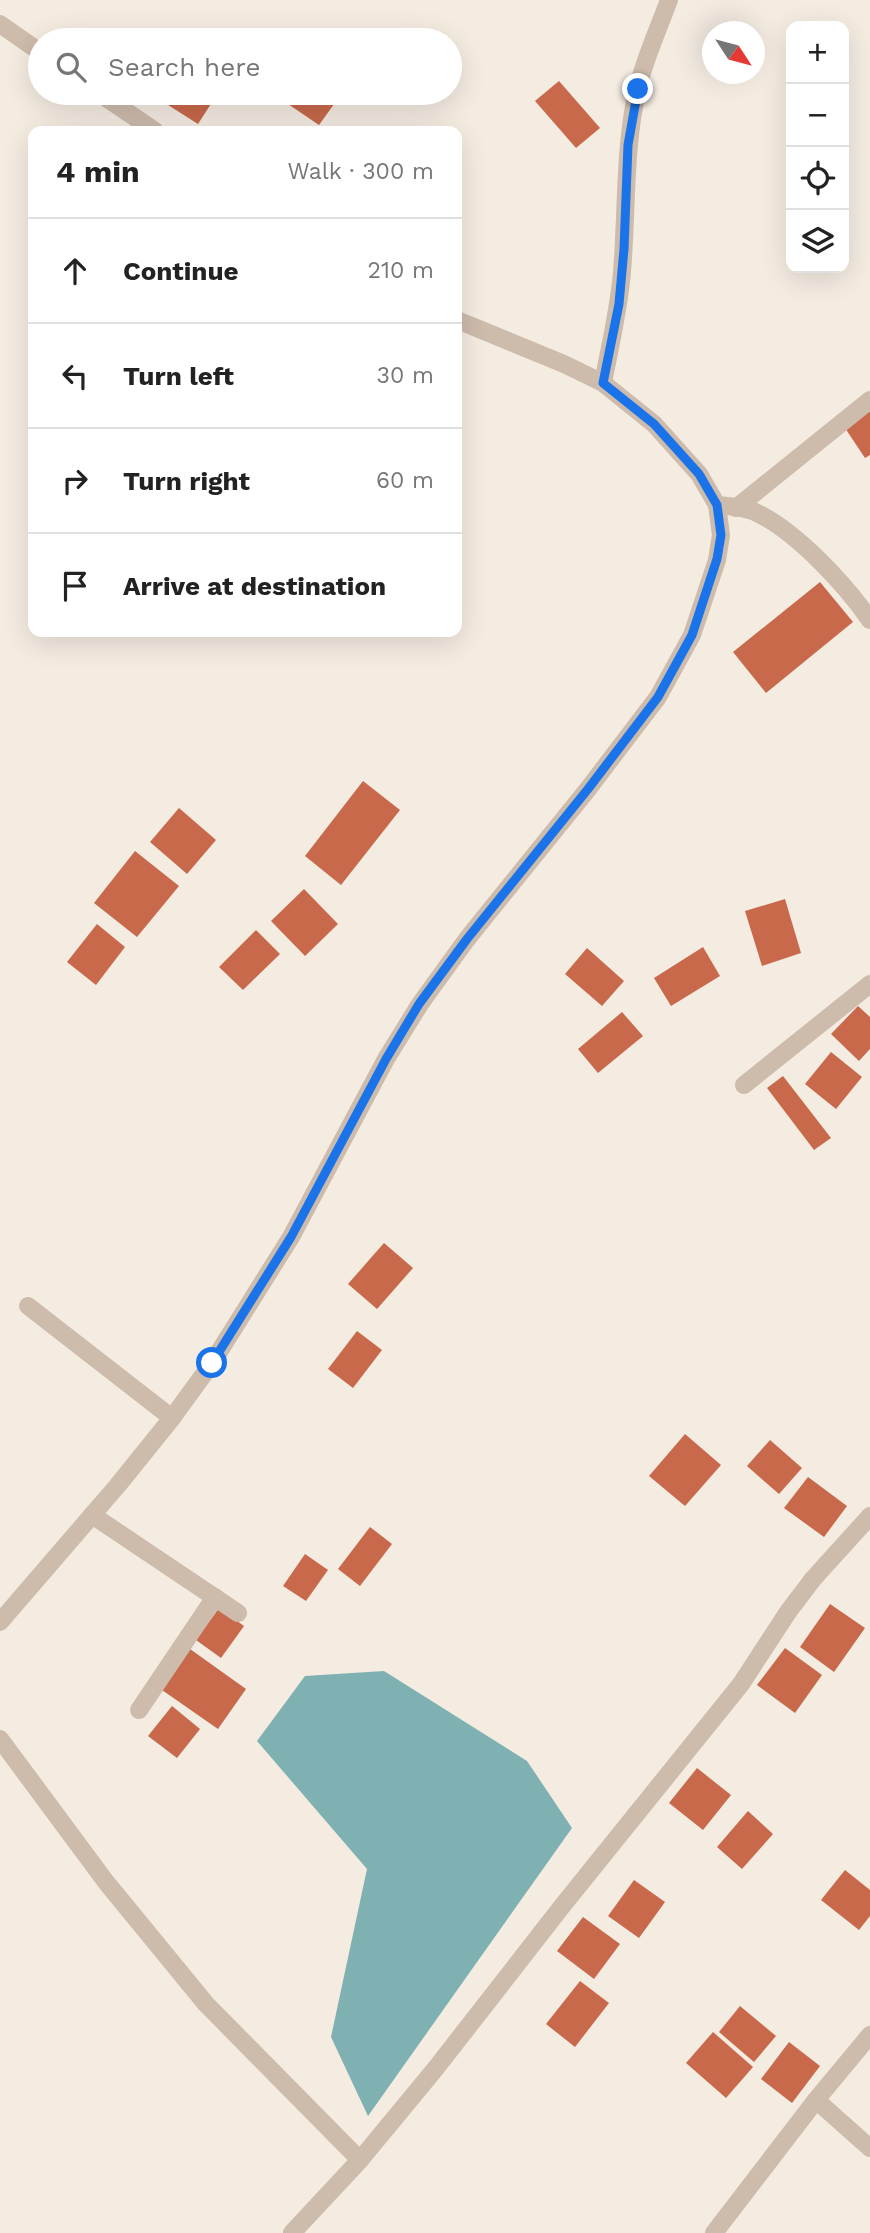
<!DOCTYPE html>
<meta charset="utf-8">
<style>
:root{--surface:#fff;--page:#f6f6f6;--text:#222;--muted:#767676;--line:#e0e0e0}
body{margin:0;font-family:"Work Sans",sans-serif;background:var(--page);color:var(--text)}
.controls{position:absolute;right:21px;top:21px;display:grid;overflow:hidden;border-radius:14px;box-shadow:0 7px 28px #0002}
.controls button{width:63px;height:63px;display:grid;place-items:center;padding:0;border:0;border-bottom:2px solid var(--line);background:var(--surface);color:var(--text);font:35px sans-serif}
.compass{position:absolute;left:702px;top:21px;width:63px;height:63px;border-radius:50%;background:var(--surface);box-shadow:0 7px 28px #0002;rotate:126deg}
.stop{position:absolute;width:21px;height:21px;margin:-16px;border:5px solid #1a73e8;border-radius:50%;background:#fff}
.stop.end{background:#1a73e8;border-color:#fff;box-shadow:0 2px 7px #0008}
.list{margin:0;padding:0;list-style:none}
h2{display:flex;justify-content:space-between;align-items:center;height:91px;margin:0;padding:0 28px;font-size:30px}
h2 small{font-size:23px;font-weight:400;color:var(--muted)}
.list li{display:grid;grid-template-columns:46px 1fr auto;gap:21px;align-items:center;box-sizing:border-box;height:105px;padding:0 28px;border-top:2px solid var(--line)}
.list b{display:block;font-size:26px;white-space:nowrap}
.list em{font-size:23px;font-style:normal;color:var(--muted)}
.icon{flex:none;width:38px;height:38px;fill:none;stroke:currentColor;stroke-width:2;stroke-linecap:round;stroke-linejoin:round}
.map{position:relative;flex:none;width:870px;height:2233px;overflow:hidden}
.search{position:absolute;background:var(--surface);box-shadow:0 7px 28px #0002;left:28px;top:28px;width:434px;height:77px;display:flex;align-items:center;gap:18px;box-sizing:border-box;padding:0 24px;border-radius:38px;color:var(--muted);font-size:26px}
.panel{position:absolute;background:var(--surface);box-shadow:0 7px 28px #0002;left:28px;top:126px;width:434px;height:511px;border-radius:14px}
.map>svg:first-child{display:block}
</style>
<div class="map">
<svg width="870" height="2233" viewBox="0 0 870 2233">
<rect width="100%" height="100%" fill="#f4ebe1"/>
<path fill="#7fb0b2" d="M384,1671L527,1761L572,1828L368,2116L331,2037L367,1869L257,1741L305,1676Z"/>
<g fill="#c8694b">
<path d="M559,81L600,128L576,148L535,101Z"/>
<path d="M175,93H218L198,124L168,105Z"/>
<path d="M291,93H342L319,125L285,102Z"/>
<path d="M870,411V455L865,458L845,428Z"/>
<path d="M820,582L853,622L766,693L733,652Z"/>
<path d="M363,781L400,810L341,885L305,856Z"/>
<path d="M179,808L216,840L187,874L150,842Z"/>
<path d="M135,851L179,886L137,937L94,903Z"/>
<path d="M304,889L338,924L305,956L271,921Z"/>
<path d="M785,899L801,953L762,966L745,911Z"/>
<path d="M97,924L125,947L96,985L67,962Z"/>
<path d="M256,930L280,954L243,990L219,967Z"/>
<path d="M703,947L720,976L671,1006L654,978Z"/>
<path d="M587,948L624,981L602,1006L565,974Z"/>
<path d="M858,1006L870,1017V1049L859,1061L831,1034Z"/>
<path d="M622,1012L643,1036L598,1073L578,1049Z"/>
<path d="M831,1052L862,1077L836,1109L805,1084Z"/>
<path d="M783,1076L831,1138L814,1150L767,1088Z"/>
<path d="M384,1243L413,1268L377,1309L348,1284Z"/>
<path d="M357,1331L382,1350L353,1388L328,1369Z"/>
<path d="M685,1434L721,1465L685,1506L649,1476Z"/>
<path d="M770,1440L802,1468L779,1494L747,1466Z"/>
<path d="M808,1477L847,1506L824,1537L784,1508Z"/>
<path d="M370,1527L392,1544L360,1586L338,1569Z"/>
<path d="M305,1554L328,1570L306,1601L283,1586Z"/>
<path d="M830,1604L865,1628L834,1672L800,1647Z"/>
<path d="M219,1608L244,1626L221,1658L196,1640Z"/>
<path d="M785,1648L822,1675L795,1713L757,1685Z"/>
<path d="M190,1649L246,1689L218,1729L162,1690Z"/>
<path d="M172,1706L200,1729L177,1758L148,1736Z"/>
<path d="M697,1768L731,1795L703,1830L669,1803Z"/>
<path d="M748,1811L773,1834L742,1869L717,1847Z"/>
<path d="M845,1870L870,1890V1916L859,1930L821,1900Z"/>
<path d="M634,1880L665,1902L639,1938L608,1916Z"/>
<path d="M583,1917L620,1944L594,1979L557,1951Z"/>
<path d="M580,1981L609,2003L575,2047L546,2024Z"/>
<path d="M740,2006L776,2036L754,2062L719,2032Z"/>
<path d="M713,2032L753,2067L726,2098L686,2063Z"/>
<path d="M789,2042L820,2066L792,2103L761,2079Z"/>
</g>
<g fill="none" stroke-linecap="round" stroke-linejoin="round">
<path stroke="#cdbbac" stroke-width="18" d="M736,508L870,400"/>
<g stroke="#cdbbac" stroke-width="18">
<path d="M0,24L40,52"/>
<path d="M99,93L155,131"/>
<path d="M603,383C610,346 619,309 622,272C627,212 624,150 637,91C644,60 658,30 669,0"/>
<path d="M717,505C729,506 744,507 755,512C795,530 845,584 870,620"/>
<path d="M744,1085L870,984"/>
<path d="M28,1306L172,1418"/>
<path d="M92,1515L238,1613"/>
<path d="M0,1622L118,1485L172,1418L212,1363L291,1237L386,1059L420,1004L467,939L588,789L658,697L692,635L717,560L721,535L717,505L699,474L654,424L603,383L564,364L457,320"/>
<path d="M139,1710L215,1597"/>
<path d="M0,1739L106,1882L206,2004L360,2160"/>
<path d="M816,2100L870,2148"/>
<path d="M292,2233L360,2160L436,2068L563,1905L741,1684L788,1612L813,1579L870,1516"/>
<path d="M714,2233L816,2100L870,2035"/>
</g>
</g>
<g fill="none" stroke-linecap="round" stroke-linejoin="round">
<path stroke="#1a73e8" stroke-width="9" d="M212,1363L291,1237L386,1059L419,1004L467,939L588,789L658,697L692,635L717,559L721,535L717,505L699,474L654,424L603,383L619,304L624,249L628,145L638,89"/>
</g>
</svg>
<div class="controls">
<button>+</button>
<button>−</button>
<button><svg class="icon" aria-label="locate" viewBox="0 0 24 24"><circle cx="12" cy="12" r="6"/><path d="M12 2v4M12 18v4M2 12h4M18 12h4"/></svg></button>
<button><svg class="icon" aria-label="layers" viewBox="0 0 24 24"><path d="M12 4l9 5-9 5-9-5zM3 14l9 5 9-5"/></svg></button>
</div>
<svg class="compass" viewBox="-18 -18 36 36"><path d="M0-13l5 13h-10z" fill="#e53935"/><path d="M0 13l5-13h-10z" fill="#767676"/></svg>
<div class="stop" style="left:212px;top:1363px"></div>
<div class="stop end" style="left:638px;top:89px"></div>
<div class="search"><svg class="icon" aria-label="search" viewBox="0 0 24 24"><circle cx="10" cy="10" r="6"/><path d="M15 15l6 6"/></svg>Search here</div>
<section class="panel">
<h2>4 min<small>Walk · 300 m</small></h2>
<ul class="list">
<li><svg class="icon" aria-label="ahead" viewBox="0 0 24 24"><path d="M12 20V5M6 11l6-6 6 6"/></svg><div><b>Continue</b></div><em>210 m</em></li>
<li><svg class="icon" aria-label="left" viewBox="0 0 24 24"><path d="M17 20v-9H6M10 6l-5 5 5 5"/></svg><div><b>Turn left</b></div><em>30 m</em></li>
<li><svg class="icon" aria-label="right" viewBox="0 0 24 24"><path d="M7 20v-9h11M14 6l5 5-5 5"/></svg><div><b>Turn right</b></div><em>60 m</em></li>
<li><svg class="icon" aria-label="arrive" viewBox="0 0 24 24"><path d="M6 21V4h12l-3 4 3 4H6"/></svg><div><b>Arrive at destination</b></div></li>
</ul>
</section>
</div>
